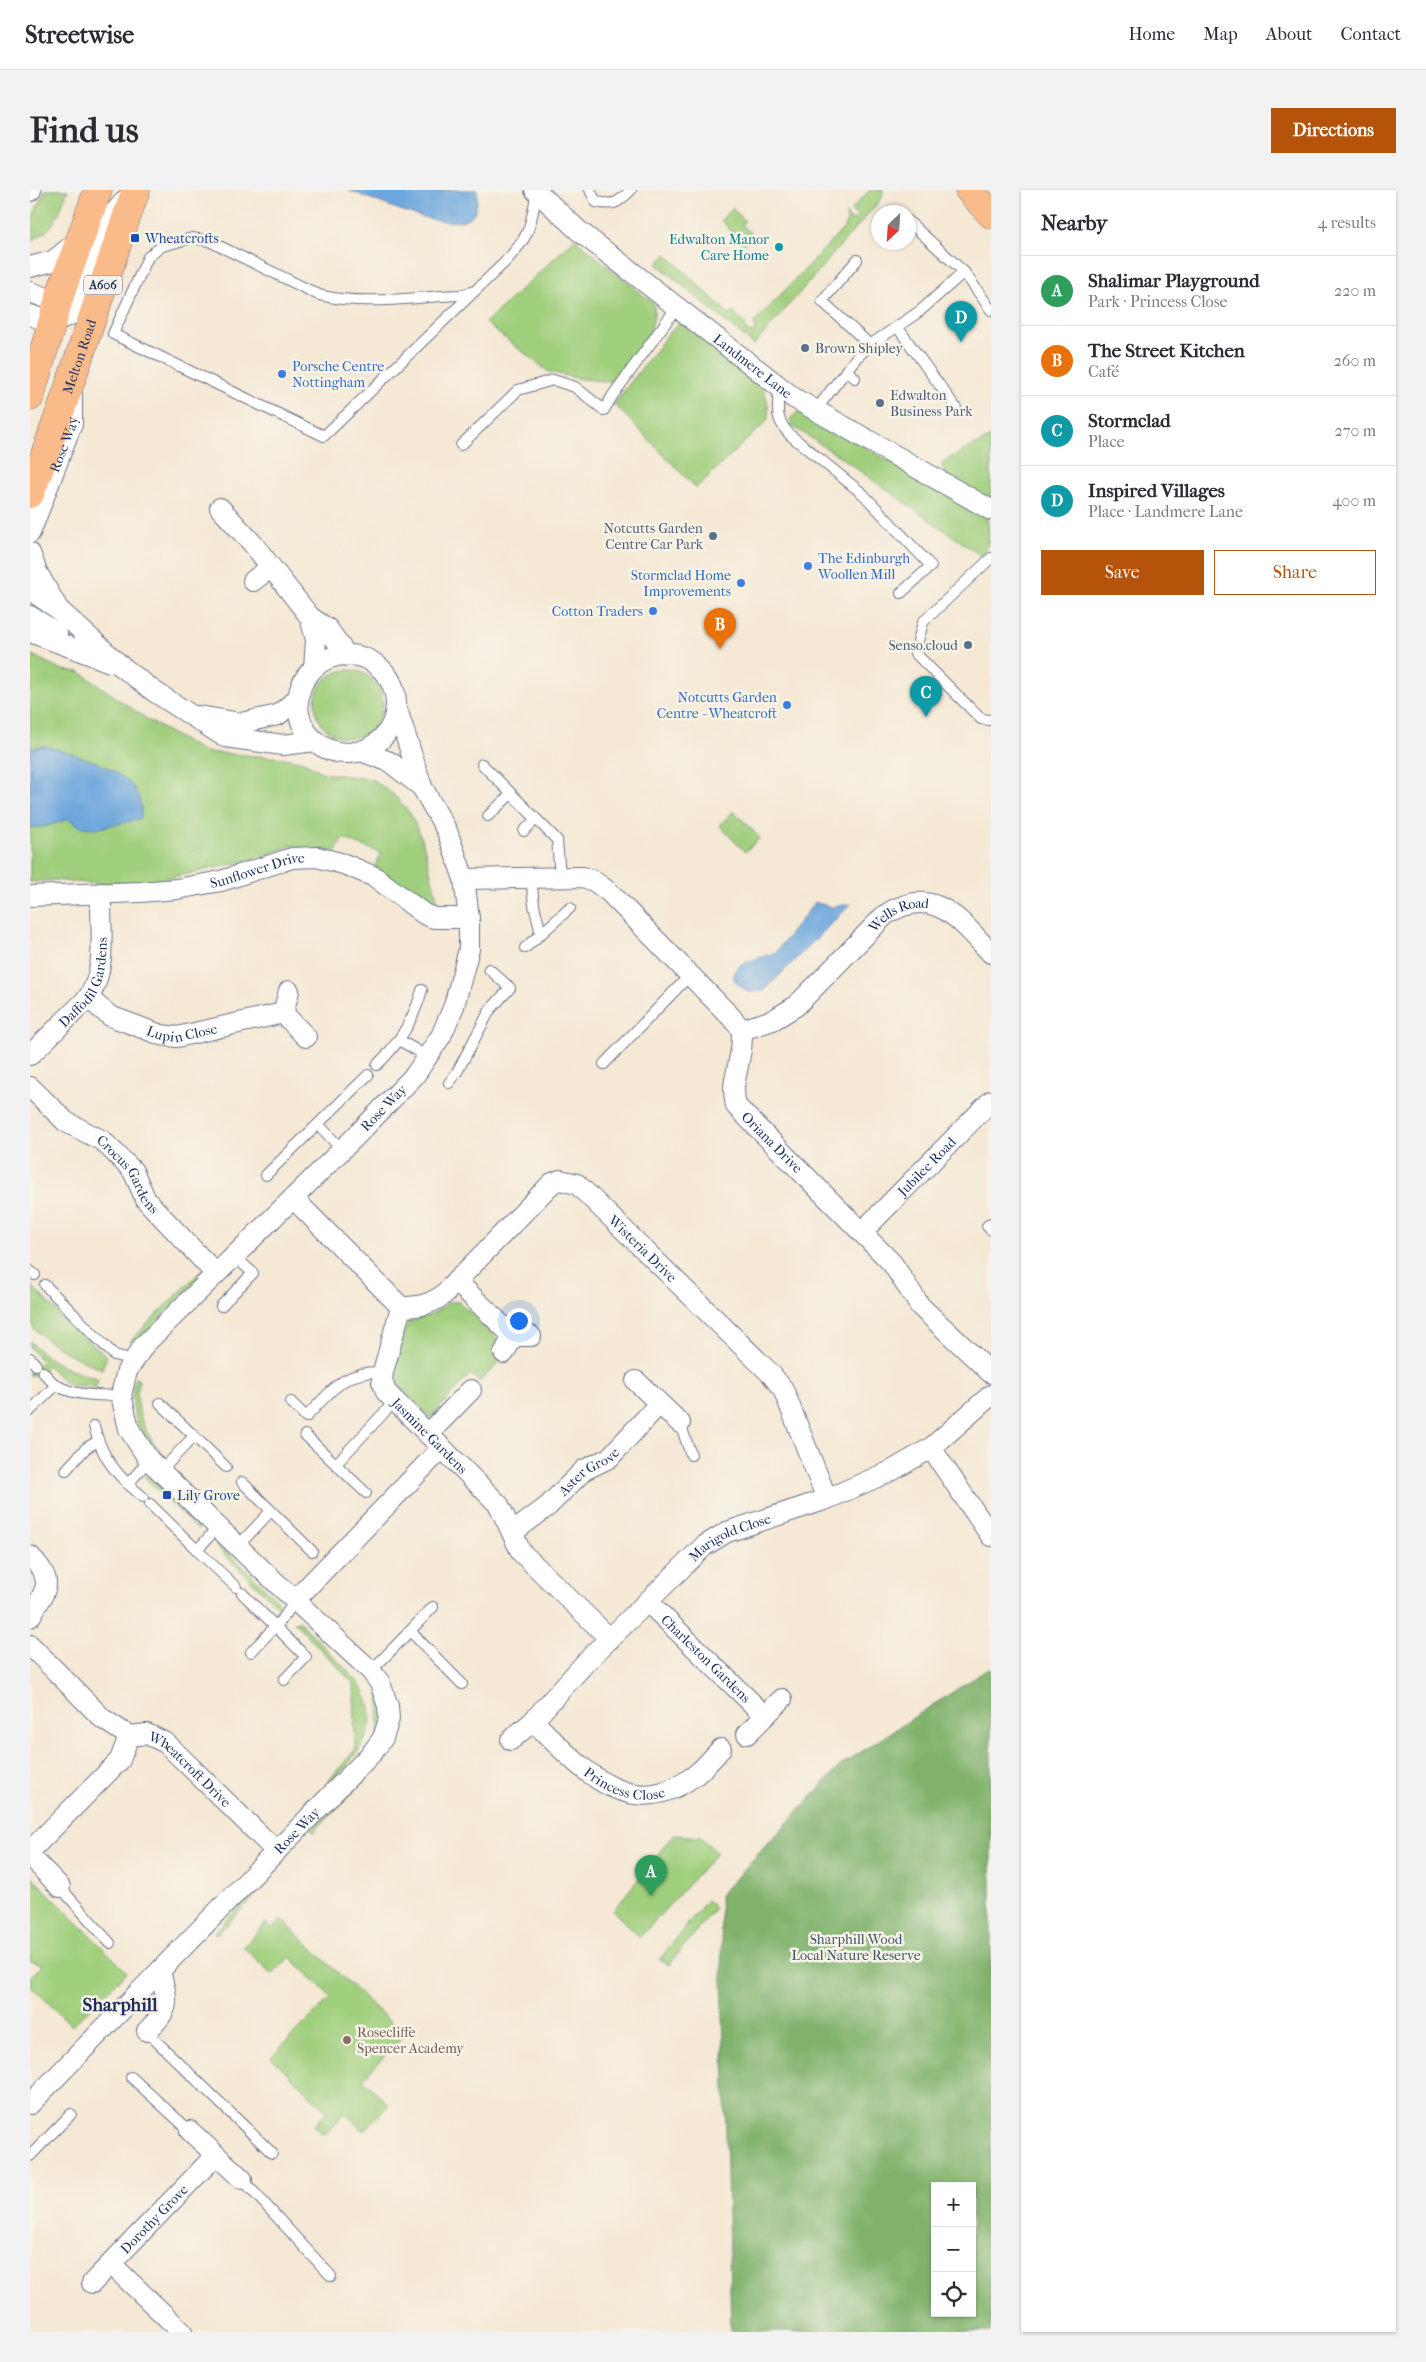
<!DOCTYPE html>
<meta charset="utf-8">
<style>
:root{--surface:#fff;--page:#f2f2f3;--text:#2b2b33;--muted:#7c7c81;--line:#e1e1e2;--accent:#b45309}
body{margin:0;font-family:"IM FELL French Canon",serif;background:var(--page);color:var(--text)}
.controls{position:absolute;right:15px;bottom:15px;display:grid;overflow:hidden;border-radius:0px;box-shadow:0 1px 4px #0004}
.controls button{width:45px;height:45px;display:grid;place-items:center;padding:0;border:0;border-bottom:1px solid var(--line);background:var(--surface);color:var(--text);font:25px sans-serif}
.compass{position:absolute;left:841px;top:15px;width:45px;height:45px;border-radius:50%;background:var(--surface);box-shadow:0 1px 4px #0004;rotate:205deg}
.you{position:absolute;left:488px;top:1130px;width:18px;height:18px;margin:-12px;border:4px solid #fff;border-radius:50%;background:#1a73e8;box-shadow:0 0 0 8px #1a73e833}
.badge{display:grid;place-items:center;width:32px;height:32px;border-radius:50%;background:var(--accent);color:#fff;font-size:16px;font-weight:700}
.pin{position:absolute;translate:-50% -41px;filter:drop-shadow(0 1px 2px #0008)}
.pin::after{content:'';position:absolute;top:26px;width:18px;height:15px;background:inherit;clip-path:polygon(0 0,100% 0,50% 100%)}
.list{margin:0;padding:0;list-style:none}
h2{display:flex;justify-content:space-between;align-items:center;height:65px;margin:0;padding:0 20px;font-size:21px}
h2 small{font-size:16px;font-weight:400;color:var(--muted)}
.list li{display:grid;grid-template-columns:32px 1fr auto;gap:15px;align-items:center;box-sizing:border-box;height:70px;padding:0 20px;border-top:1px solid var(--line)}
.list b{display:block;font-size:19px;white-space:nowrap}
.list p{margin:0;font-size:16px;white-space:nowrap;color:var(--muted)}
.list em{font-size:16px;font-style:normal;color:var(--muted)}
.actions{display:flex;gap:10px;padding:15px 20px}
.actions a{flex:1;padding:11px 0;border:1px solid var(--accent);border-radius:0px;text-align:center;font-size:18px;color:var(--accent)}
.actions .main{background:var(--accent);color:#fff}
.icon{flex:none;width:28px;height:28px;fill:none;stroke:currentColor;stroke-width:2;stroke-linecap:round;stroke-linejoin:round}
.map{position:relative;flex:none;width:961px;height:2142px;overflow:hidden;border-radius:0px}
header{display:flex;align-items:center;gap:30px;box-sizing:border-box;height:70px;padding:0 25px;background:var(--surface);border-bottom:1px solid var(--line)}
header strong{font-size:24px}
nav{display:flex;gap:28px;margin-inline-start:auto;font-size:18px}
.intro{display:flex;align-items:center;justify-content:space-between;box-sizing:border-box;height:120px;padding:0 30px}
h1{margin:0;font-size:35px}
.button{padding:12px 22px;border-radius:0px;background:var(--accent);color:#fff;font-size:18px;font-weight:700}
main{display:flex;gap:30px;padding:0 30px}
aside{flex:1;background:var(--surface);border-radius:0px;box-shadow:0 1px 4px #0004}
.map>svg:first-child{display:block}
</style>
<header>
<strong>Streetwise</strong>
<nav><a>Home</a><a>Map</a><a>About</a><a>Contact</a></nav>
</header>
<div class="intro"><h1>Find us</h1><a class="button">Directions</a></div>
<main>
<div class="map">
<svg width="961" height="2142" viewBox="0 0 961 2142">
<rect width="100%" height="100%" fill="#f7f3e8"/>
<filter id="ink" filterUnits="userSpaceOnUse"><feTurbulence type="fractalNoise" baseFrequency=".02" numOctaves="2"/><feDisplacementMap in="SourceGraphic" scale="10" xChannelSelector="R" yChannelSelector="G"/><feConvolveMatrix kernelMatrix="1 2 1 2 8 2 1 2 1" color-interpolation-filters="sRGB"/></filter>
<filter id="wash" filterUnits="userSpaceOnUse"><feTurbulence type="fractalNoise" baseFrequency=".0096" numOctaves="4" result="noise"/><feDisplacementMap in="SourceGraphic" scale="20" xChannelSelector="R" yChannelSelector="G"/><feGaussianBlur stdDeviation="1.12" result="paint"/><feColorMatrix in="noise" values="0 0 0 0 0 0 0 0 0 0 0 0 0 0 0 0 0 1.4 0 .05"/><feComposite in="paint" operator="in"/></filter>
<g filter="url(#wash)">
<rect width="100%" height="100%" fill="#f5e8d4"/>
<g fill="#a0cf7d" stroke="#5e7f6e">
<path d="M15,0H38C28,24 26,40 0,51V33Z"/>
<path d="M840,0H853L852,8L724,155L627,74L636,64L700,125L704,122L716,134L715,141L723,143L726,138L724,133L814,38L817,30L816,24L822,31L827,27L821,20Z"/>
<path d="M702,18L715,31L712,35L723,45L713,55L691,30Z"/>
<path d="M545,49L624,114C627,144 603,169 586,192L551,189L519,182L455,133Z"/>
<path d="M650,133L721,182C733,194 742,214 737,231L666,298L584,214L638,144Z"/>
<path d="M769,221L955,324C961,338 959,353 954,368L810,267L761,235L760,229Z"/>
<path d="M961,247V314L915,284L912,276L914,271Z"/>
<path d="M0,464L32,480L50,482L121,532L174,562L255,568L274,572L293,583L342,589L364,605L380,623L392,649L410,720L403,719L345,677L351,663L312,648L306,662L261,656L221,670L126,691L68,694L24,690L0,692Z"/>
<circle cx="319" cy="514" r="34"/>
<path d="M704,621L730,648L715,662L689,635Z"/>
<path d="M173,1079L169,1089L106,1152L100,1151Z"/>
<path d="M0,1094L42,1137L77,1166L72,1179C56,1174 6,1148 1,1133C0,1123 0,1105 0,1094Z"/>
<path d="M419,1112H429L469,1150L472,1170L449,1192L440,1184L400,1228L363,1189L373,1145L379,1131C396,1129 406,1122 419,1112Z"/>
<path d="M0,1151C18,1171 41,1183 68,1188L66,1197L38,1195L18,1176L10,1184L14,1192L3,1184L0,1186V1175L4,1179L12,1171L0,1158Z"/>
<path d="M105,1188L109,1190C103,1221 115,1244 135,1267L131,1268C109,1242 97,1223 105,1188Z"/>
<path d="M114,1287H120L170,1335L168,1340Z"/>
<path d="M190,1354L249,1412V1418L185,1355Z"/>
<path d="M264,1432H270L327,1491C359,1533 329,1561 302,1593L297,1592L325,1560L324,1494Z"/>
<path d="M356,1479C383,1532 365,1559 327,1598C313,1612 298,1627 284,1642L281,1638L347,1571L351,1480Z"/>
<path d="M643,1645L671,1647L687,1663L610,1747L583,1721Z"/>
<path d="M0,1685L97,1782L42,1836L0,1795V1787L13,1775L0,1771Z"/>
<path d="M234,1690L238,1692L187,1745L184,1743Z"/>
<path d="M677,1710L685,1718L639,1775L629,1770Z"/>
<path d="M251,1729L374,1845L333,1889L359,1915L333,1941L315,1923L294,1945L284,1936L297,1922L241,1867L301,1807L260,1767L242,1784L213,1757L236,1733L242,1739Z"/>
</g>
<path fill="#80b26c" stroke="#4e7065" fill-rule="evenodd" d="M961,1477V2142H701L690,1705L811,1575ZM905,1996H942V2123H905Z"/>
<g fill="#6ea7dd" stroke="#446b9e">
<path d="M318,0H447C448,6 447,18 444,23C426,49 342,8 318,0Z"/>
<path d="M14,556C47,565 121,582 110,629L69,638L51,637L38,629L14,637H0V558Z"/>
<path d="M785,712L800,717L821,714L734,801L717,802L705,791L703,784L711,774L746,762Z"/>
</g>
</g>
<g filter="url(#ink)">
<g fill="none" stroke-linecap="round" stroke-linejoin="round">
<defs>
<g id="lane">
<path d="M560,0L566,12C586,16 587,13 601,0"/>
<path d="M878,31L934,82L961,120"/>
<path d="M827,70L792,111L840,155"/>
<path d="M445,101L430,105C384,107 334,116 289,105L179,51L162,48L132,56L118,67L83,144L294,246L474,73C501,45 500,38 507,1"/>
<path d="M868,138L926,218"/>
<path d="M816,180L825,188"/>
<path d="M749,198C748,219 744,228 760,245L833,304L901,376L871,403"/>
<path d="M785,221L826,168L840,155L890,121L934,82"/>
<path d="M431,255L488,200L523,190L545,197L574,220L583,205L647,117"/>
<path d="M961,368L893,432L885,463L951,529L961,530"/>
<path d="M452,574L527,650L530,686"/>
<path d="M458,626L481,604"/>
<path d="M494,641L506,629"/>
<path d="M501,687L504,715L511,744"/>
<path d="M495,758L540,718"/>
<path d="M369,850L398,867"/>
<path d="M574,874L660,785"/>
<path d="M347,875C369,854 384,829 392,800"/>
<path d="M419,893L427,882L460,820L480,798L459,779"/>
<path d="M289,935L312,960"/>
<path d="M236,985L338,885"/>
<path d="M961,1033L957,1036L961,1040"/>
<path d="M0,1081L5,1085"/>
<path d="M15,1095L84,1165L104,1170"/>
<path d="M191,1116L223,1083L204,1066"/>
<path d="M0,1168L6,1175"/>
<path d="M13,1182C18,1187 22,1193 28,1196C45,1206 72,1206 91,1205"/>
<path d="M261,1212L276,1227C302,1201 313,1180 353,1182"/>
<path d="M130,1213L164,1246"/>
<path d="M0,1221L26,1195"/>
<path d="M650,1233L661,1265"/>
<path d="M64,1236C70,1260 80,1277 98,1294"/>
<path d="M275,1245L336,1303"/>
<path d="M306,1274L365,1211"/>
<path d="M36,1280L56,1258L68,1251"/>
<path d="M131,1281L164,1246L196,1277"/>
<path d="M212,1292L282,1361"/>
<path d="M113,1307L98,1294L119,1270"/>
<path d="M120,1314L167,1360"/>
<path d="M188,1337L167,1360L206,1397"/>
<path d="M208,1356L241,1321"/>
<path d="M212,1403L276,1467L254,1490"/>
<path d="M380,1441L403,1417"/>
<path d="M221,1462L254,1427L266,1409"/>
<path d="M341,1481L380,1441L432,1494"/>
<path d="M30,1697L80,1753"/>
<path d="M122,1847L242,1963"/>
<path d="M101,1887L160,1941"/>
<path d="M0,1966L41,1924"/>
<path d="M212,1989L301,2086"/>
</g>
<g id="street">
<path id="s1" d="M505,0L549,41L764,208L961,320"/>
<path d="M0,1L1,0"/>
<path d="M0,77L23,71L49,50"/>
<path d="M0,102L28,112L37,122"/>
<path d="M0,125L22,133L33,128"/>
<path d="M39,126L49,105L76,32L101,4"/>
<path d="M190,318L223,354L280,427L298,439L317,466"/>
<path id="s2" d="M0,343L42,234V205"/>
<path d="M0,363L7,382L26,415"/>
<path d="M223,391L240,378"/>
<path d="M0,400L28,419L91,476L125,502L195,547L253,555L285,551"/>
<path d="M0,426L27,443"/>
<path d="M280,427L286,450L284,478"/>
<path d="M0,442L80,472"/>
<circle cx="317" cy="514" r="49"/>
<path d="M169,526L211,533L248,525L268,508"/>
<path d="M331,561L360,572L392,597"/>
<path id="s3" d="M434,689L553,687L564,691L579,702L701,827L712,840C712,849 712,857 710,865C707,887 701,892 706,916L862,1073L890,1116L961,1183"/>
<path id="s4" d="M0,706L110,702L147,699L191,691L262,668L287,667L314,674L345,687L394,724L404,728H439"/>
<path id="s5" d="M58,808L80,826L131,845L147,847L253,823L259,801"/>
<path d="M253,823L276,847"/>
<path id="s6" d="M712,840L743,830L766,816L855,725C904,693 929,730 961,763"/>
<path id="s7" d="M0,865L58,808C78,779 70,737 71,703"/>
<path id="s8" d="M0,897L36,932L73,951L103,981L116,1010L186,1084"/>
<path d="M263,1008L371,1117"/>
<path id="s9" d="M832,1042L961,911"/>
<path d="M426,1091L483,1146"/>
<path id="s10" d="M371,1117C388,1117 398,1115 412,1106L522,993L530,990L547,994L741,1184L753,1199L797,1309"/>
<path id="s11" d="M371,1117L353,1182L352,1191L356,1202L469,1315L491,1362L580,1449"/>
<path d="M474,1163L483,1146H501"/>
<path d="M606,1191L650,1233"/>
<path d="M398,1244L441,1200"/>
<path d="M901,1258L961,1346"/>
<path id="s12" d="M482,1343L518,1316L554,1280L579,1268L629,1214"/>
<path d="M0,1366C27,1393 15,1400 0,1427"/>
<path d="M266,1409L412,1258"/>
<path id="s13" d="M618,1412L735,1526L752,1509"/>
<path id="s14" d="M0,1455L73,1529L99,1546L117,1544L136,1553L246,1661"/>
<path id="s15" d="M503,1531C549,1575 597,1636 664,1586C674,1579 682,1568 691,1559"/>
<path d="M717,1544L735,1526"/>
<path id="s16" d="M481,1550L503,1531L556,1472L674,1356L697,1342L797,1309L863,1280L901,1258L961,1205"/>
<path d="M0,1661L90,1570L99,1546"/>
<path d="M0,1666L30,1697"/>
<path d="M117,1841C142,1817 138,1813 130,1781"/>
<path id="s17" d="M0,1914L342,1563L353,1548L359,1529L358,1516L350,1493L341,1481L227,1375L119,1270L99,1239L91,1205L97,1181L114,1155L323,949L385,885L411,846L424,816L439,759V728L434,689L417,641L392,597L367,519"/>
<path d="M160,1941L186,1965"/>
<path d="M81,2074L152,2142"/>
<path id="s18" d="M62,2093L186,1965L212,1989"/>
</g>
<g id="primary">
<path d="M0,207L32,99L68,0"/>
<path id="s19" d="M0,304C39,204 70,101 106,0"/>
</g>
<path id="highway" d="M939,0L961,24"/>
</defs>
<use href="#lane" stroke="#677087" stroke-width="12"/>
<use href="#street" stroke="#677087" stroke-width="22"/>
<use href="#primary" stroke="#677087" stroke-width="29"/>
<use href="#highway" stroke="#677087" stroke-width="29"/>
<use href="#lane" stroke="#fff" stroke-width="10"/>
<use href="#street" stroke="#fff" stroke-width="20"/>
<use href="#primary" stroke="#fabb8b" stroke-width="28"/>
<use href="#highway" stroke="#fabb8b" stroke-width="28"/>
</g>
</g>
<g fill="#1a4fb4" stroke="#f7f3e8" stroke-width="2">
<rect x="100" y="43" width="10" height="10" rx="2.5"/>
<rect x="132" y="1300" width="10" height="10" rx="2.5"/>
</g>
<circle fill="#0f9aa8" stroke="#f7f3e8" stroke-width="2" cx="749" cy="57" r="5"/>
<g fill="#5c6f8a" stroke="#f7f3e8" stroke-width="2">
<circle cx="775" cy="158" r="5"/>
<circle cx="850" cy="213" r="5"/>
<circle cx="683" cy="346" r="5"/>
<circle cx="938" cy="455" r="5"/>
</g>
<g fill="#3f7fe0" stroke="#f7f3e8" stroke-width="2">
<circle cx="252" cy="184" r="5"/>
<circle cx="778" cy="376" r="5"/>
<circle cx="711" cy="393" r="5"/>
<circle cx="623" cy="421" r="5"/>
<circle cx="757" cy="515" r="5"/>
</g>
<circle fill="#8d6e63" stroke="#f7f3e8" stroke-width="2" cx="317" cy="1850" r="5"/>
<g text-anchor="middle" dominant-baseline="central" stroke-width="5" stroke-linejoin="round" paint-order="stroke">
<rect fill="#f7f3e8" stroke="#5d6a87" stroke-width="1" x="54" y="85.5" width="38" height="19" rx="4"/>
<g font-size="12" font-weight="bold" fill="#1b2f5e">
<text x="73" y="95">A606</text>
</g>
<g font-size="14" fill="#164399" stroke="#f7f3e8" text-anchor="start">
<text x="115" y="48">Wheatcrofts</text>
<text x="147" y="1305">Lily Grove</text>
</g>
<g font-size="14" fill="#0d838f" stroke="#f7f3e8" text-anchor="end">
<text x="739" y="49">Edwalton Manor<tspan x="739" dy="16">Care Home</tspan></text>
</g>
<g font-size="14" fill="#4e5e75" stroke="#f7f3e8" text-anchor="start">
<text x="785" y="158">Brown Shipley</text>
<text x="860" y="205">Edwalton<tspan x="860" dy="16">Business Park</tspan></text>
<text x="673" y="338" text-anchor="end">Notcutts Garden<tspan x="673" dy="16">Centre Car Park</tspan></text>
<text x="928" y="455" text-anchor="end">Senso.cloud</text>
</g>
<g font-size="14" fill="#1b2f5e" stroke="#f7f3e8">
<text stroke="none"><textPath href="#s19" startOffset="146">Melton Road</textPath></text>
<text stroke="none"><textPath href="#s1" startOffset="280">Landmere Lane</textPath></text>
<text stroke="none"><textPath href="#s2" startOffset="95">Rose Way</textPath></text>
<text stroke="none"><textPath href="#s4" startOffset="230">Sunflower Drive</textPath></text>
<text stroke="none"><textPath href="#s6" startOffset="200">Wells Road</textPath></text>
<text stroke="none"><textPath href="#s7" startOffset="94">Daffodil Gardens</textPath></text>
<text stroke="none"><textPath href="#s5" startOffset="104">Lupin Close</textPath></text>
<text stroke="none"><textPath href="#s17" startOffset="1352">Rose Way</textPath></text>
<text stroke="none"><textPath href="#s3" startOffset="469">Oriana Drive</textPath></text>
<text stroke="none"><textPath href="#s9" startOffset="92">Jubilee Road</textPath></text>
<text stroke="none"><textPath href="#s8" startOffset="134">Crocus Gardens</textPath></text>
<text stroke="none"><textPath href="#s10" startOffset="319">Wisteria Drive</textPath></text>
<text stroke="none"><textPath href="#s11" startOffset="150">Jasmine Gardens</textPath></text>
<text stroke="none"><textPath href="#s12" startOffset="99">Aster Grove</textPath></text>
<text stroke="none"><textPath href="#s16" startOffset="301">Marigold Close</textPath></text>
<text stroke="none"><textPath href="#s13" startOffset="81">Charleston Gardens</textPath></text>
<text stroke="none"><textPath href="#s14" startOffset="209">Wheatcroft Drive</textPath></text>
<text stroke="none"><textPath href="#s15" startOffset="115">Princess Close</textPath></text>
<text stroke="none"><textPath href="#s17" startOffset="382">Rose Way</textPath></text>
<text stroke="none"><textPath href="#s18" startOffset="89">Dorothy Grove</textPath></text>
</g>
<g font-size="14" fill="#366cbe" stroke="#f7f3e8" text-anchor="end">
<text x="262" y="176" text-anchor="start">Porsche Centre<tspan x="262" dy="16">Nottingham</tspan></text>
<text x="788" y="368" text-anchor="start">The Edinburgh<tspan x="788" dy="16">Woollen Mill</tspan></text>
<text x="701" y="385">Stormclad Home<tspan x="701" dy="16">Improvements</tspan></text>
<text x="613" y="421">Cotton Traders</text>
<text x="747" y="507">Notcutts Garden<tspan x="747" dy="16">Centre - Wheatcroft</tspan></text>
</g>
<g font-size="14" fill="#3c5766" stroke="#f7f3e8">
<text x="826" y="1749">Sharphill Wood<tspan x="826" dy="16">Local Nature Reserve</tspan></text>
</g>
<g font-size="14" fill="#785e54" stroke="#f7f3e8" text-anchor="start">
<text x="327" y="1842">Rosecliffe<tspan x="327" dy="16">Spencer Academy</tspan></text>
</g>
<g font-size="19" font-weight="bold" fill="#1b2f5e" stroke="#f7f3e8">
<text x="90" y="1815">Sharphill</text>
</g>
</g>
</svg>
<div class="controls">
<button>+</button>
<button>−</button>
<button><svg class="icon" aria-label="locate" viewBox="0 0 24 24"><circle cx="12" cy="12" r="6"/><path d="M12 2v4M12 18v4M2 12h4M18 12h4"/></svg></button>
</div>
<svg class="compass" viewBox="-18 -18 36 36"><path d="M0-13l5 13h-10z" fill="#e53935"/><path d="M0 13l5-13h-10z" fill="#7c7c81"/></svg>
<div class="you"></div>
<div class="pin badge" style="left:621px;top:1706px;background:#2e9e5b">A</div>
<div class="pin badge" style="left:690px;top:459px;background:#e8710a">B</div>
<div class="pin badge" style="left:896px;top:527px;background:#0f9aa8">C</div>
<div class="pin badge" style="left:931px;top:152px;background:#0f9aa8">D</div>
</div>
<aside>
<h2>Nearby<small>4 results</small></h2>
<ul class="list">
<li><span class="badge" style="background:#2e9e5b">A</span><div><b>Shalimar Playground</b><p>Park · Princess Close</p></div><em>220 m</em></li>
<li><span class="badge" style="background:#e8710a">B</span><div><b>The Street Kitchen</b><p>Café</p></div><em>260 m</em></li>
<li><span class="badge" style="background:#0f9aa8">C</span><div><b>Stormclad</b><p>Place</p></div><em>270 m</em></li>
<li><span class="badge" style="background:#0f9aa8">D</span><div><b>Inspired Villages</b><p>Place · Landmere Lane</p></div><em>400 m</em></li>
</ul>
<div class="actions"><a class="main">Save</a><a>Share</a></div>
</aside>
</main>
